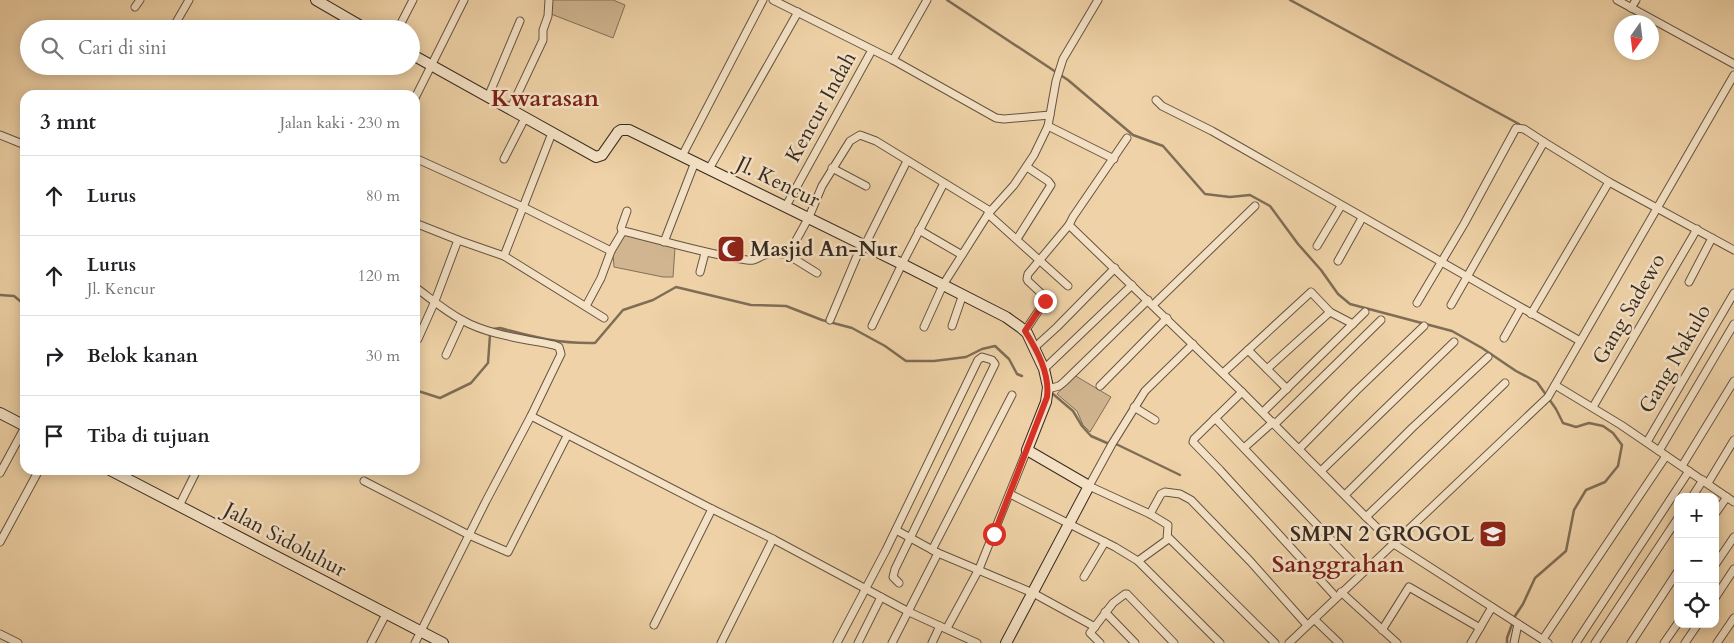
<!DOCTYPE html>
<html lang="id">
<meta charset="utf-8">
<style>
:root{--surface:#fff;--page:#f6f6f6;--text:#202124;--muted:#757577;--line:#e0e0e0}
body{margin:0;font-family:Cardo,serif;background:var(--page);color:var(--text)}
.controls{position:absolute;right:15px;bottom:15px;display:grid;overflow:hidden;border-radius:10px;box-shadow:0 2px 12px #0003}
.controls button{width:45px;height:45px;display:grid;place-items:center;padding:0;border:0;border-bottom:1px solid var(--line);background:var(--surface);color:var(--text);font:25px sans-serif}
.compass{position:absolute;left:1614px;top:15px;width:45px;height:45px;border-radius:50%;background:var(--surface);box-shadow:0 2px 12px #0003;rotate:194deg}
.stop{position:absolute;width:15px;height:15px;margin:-11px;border:4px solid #d93025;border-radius:50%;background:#fff}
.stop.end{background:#d93025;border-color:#fff;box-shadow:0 1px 5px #0008}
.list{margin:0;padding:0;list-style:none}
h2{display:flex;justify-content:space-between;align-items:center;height:65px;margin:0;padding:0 20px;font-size:21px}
h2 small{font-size:16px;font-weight:400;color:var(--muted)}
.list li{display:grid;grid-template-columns:32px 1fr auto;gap:15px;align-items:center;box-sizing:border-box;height:80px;padding:0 20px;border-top:1px solid var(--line)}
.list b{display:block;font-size:19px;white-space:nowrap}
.list p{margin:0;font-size:16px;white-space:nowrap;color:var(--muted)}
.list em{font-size:16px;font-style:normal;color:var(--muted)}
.icon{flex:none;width:28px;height:28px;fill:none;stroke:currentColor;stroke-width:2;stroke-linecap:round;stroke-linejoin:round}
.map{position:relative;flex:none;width:1734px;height:643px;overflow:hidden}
.search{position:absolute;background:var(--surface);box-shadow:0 2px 12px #0003;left:20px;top:20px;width:400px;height:55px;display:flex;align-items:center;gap:12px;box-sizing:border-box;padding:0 18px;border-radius:28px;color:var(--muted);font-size:19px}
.panel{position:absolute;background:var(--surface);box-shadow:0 2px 12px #0003;left:20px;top:90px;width:400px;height:385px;border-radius:15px}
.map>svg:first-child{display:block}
</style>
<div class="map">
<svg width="1734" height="643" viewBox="0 0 1734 643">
<rect width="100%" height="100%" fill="#efd2a7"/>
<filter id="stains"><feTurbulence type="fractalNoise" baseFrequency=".004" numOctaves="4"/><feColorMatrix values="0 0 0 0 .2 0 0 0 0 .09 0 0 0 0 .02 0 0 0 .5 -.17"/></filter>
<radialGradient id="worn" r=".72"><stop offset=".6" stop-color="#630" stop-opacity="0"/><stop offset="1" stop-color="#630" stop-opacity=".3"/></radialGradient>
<g fill="#d0b590" stroke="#837058">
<path d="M551,0H613L625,5L613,38L551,14Z"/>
<path d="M624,233L675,248L673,277H663L614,267L613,254Z"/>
<path d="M1074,375L1111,397L1090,432L1083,425L1077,411L1057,394Z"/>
</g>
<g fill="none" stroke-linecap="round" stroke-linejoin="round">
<g stroke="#7f6d56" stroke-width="2.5">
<path d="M947,0L1068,80L1133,135L1163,146L1205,194L1230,197L1250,195L1270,206L1298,244L1321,270L1338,294L1350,304L1452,331L1482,348L1516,371L1537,382L1556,409L1563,423L1576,427L1589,423L1603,426L1613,433L1622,445L1618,466L1605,482L1586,490L1574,510L1566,551L1535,578L1523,604L1515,616L1507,638V643"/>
<path d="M1290,0L1519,124"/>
<path d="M0,295L14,296L25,305"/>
<path d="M415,390L440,398L471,383L488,363L490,335L493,329L500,328C533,337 561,344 595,343L623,310L653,300L676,287L751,305L786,306L822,320L852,328L885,346L906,361H934L966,357L982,349L995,346L1009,359L1017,374L1022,376"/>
<path d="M1053,394L1073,411L1082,426L1091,436L1107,443H1114L1180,475"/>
</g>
<defs>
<g id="street">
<path d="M773,0L893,60L996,118L1004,119L1050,115"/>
<path d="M1617,0L1734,64"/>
<path d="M135,7L140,0"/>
<path d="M1631,8L1636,0"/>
<path d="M174,26L189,0"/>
<path d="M398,29L413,0"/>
<path d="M893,60L927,0"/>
<path d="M488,97L520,21"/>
<path d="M415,98L464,0"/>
<path d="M1156,100L1162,106L1212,131L1580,341"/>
<path d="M510,110L543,40V30L548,16L549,0"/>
<path d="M1048,126L1114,159"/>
<path d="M0,135L25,145"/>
<path d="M1544,142L1609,182L1734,250"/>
<path d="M682,156L763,0"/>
<path d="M415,158L523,207L611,251L623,231C665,241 705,254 747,260C754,261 756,259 762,256C770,252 779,253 788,255"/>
<path d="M504,159L525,118"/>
<path d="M832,168L866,186"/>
<path d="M709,169L798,12"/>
<path d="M786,206L872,50"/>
<path d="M988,214L1068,286"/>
<path d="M415,223L458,240L504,256L604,318"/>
<path d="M1069,225L1242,392L1366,517L1394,544L1548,643"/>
<path d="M919,230L962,255"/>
<path d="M622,231L621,228L627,211"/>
<path d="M1017,239L1051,185L1048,181L1027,167"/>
<path d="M664,242L695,162"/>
<path d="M865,245L907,161"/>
<path d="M1317,246L1341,206"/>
<path d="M504,256L552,133"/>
<path d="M1338,261L1362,218"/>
<path d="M700,272L705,253"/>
<path d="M817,273L788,255L809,217L822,186L850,141L860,135L876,141L990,211"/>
<path d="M1689,282L1712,238"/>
<path d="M1417,303L1464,224L1515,130L1516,128L1524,129L1544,142L1451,305"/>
<path d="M1153,305L1255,206"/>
<path d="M586,306L601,278L611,251"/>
<path d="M1531,314L1609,182"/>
<path d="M830,320L862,244"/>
<path d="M872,326L902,264L944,183"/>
<path d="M952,326L963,294"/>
<path d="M924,327L943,285L988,214L1014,185L1034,155L1048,126L1056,81L1063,59L1098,0"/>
<path d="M1025,331L1045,301L1044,296L1028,281L1027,279L1028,274L1069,225L1073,217L1127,138"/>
<path d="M1504,338L1521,308"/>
<path d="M418,339L435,301L458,240"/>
<path d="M1034,348L1057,327L1115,268"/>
<path d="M1248,350L1287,389"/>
<path d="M446,355L462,320"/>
<path d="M1044,369L1132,285"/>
<path d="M1267,369L1330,312"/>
<path d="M1223,373L1311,292L1330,312L1353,324"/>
<path d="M1555,385L1621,425L1734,502"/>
<path d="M1100,386L1167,318"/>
<path d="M1048,389L1059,386L1064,382L1148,300"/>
<path d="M1242,392L1194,439L1193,442L1220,470L1336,597"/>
<path d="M1134,407L1155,420"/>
<path d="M1593,407L1697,229"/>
<path d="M1263,412L1365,312"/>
<path d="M531,416L712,509L773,539L909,612L977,643"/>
<path d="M1215,418L1362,572"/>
<path d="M1275,424L1381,320"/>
<path d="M1647,442L1734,293"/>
<path d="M1244,448L1273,422"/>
<path d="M1299,449L1356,391L1424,326"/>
<path d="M1659,451L1734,324"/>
<path d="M1682,466L1734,381"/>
<path d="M1321,471L1454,342"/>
<path d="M0,473L25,427"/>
<path d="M364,481L469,535L508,552L567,436"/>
<path d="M1708,483L1734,440"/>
<path d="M1010,494L1115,547L1138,561L1220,643"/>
<path d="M1345,495L1412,428L1488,357"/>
<path d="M1692,497L1703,480"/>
<path d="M179,506L197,470"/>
<path d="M1150,514L1161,494L1165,492L1180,494L1191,500L1250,561L1307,625"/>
<path d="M1715,514L1727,497"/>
<path d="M1366,517L1505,383"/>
<path d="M896,530L938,553L1033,593L1095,627"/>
<path d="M1169,538L1275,643"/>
<path d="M0,542L39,470"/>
<path d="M932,550L1012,395"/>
<path d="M1138,561L1167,540L1168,525L1150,514L1089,486L1112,444L1145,391L1193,344"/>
<path d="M1715,565L1734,537"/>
<path d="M1084,577L1105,542"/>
<path d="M1341,592L1397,643"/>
<path d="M1715,598L1734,569"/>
<path d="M1105,612L1135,643"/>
<path d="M1314,619L1339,643"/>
<path d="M654,625L712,509"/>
<path d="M947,628L979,569L1027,450"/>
<path d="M1382,630L1409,587L1480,628"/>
<path d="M0,634L18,643"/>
<path d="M1543,639L1666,456"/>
<path d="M371,643L386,614"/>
<path d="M415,643L486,501L531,416L561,354L559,347L554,345C525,339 488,335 462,320C445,311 430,298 415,287"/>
<path d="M721,643L773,539"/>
<path d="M837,643L886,550L978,360L982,357L992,360L995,364L994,366L895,569L893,577L899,583"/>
<path d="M858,643L881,597"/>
<path d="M892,643L938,553"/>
<path d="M932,643L940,626"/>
<path d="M1100,643L1090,633L1113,603L1125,594H1127L1174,643"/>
<path d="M1289,643L1548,397L1734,75"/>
<path d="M1471,643L1492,607"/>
<path d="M1514,643L1518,624"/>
<path d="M1576,643L1689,471"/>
<path d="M1595,643L1678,518"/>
<path d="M1631,643L1678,571"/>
<path d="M1664,643L1678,623"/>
<path d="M1685,643L1698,624"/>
<path d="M1717,643L1734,618"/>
</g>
<g id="secondary">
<path d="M316,0L366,29"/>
<path d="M411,54L596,157L602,155L618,132L621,130H629L902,264L1006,317L1020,327L1027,333L1044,369L1048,387L1046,402L1027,450L1089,486L1006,643"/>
<path d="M0,413L25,426"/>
<path d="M110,470L443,643"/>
</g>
</defs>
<use href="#street" stroke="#645442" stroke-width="9"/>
<use href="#secondary" stroke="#362a21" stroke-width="12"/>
<use href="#street" stroke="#f5e2c6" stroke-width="7"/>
<use href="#secondary" stroke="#f5e2c6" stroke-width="10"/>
</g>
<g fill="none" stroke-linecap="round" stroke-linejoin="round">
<path stroke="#d93025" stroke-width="6" d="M994,534L1047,397C1050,374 1037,350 1025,331L1045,301"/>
</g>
<defs>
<symbol id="mosque-square" viewBox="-11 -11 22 22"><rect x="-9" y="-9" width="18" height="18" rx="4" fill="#8f2418" stroke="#f5e2c6"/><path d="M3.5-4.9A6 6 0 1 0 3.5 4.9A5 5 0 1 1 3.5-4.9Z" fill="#fff"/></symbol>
<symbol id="school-square" viewBox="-11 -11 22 22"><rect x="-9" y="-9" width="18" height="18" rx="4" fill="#8f2418" stroke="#f5e2c6"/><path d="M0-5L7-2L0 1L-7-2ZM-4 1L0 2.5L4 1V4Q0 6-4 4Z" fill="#fff"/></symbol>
</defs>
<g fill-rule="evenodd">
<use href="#mosque-square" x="715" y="233" width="32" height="32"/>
<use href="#school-square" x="1477" y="518" width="32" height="32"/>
</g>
<g text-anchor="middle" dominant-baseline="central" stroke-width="5" stroke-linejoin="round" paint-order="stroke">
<g font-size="21" fill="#362a21" stroke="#f5e2c6">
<text transform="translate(821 107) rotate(-61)">Kencur Indah</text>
<text transform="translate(778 182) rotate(26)">Jl. Kencur</text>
<text transform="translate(1629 309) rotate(-60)">Gang Sadewo</text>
<text transform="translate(1675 359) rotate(-60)">Gang Nakulo</text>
<text transform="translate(285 540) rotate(28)">Jalan Sidoluhur</text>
</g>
<g font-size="21" font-weight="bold" fill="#362a21" stroke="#f5e2c6" text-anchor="start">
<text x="750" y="249">Masjid An-Nur</text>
<text x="1474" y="534" text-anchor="end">SMPN 2 GROGOL</text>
</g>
<g font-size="24" font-weight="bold" fill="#7a1f14" stroke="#f5e2c6">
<text x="545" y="98">Kwarasan</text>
<text x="1338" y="564">Sanggrahan</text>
</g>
</g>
<rect width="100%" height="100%" filter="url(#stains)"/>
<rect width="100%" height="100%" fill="url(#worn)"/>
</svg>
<div class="controls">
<button>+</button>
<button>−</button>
<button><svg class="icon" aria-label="locate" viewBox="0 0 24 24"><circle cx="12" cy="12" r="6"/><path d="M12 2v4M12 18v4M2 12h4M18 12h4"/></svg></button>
</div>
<svg class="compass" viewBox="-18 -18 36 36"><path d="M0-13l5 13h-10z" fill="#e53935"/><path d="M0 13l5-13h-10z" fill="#757577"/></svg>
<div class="stop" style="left:994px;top:534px"></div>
<div class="stop end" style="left:1045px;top:301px"></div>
<div class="search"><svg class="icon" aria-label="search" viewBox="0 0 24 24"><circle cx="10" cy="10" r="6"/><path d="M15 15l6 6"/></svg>Cari di sini</div>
<section class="panel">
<h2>3 mnt<small>Jalan kaki · 230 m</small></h2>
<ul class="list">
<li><svg class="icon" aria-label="ahead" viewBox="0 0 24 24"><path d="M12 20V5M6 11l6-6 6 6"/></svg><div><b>Lurus</b></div><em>80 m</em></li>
<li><svg class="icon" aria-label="ahead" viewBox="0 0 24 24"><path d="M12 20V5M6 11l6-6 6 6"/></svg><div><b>Lurus</b><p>Jl. Kencur</p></div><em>120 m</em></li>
<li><svg class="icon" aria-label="right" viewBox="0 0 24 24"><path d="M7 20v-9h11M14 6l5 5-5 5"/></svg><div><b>Belok kanan</b></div><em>30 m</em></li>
<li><svg class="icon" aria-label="arrive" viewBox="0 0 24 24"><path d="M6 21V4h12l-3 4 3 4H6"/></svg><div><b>Tiba di tujuan</b></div></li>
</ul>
</section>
</div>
